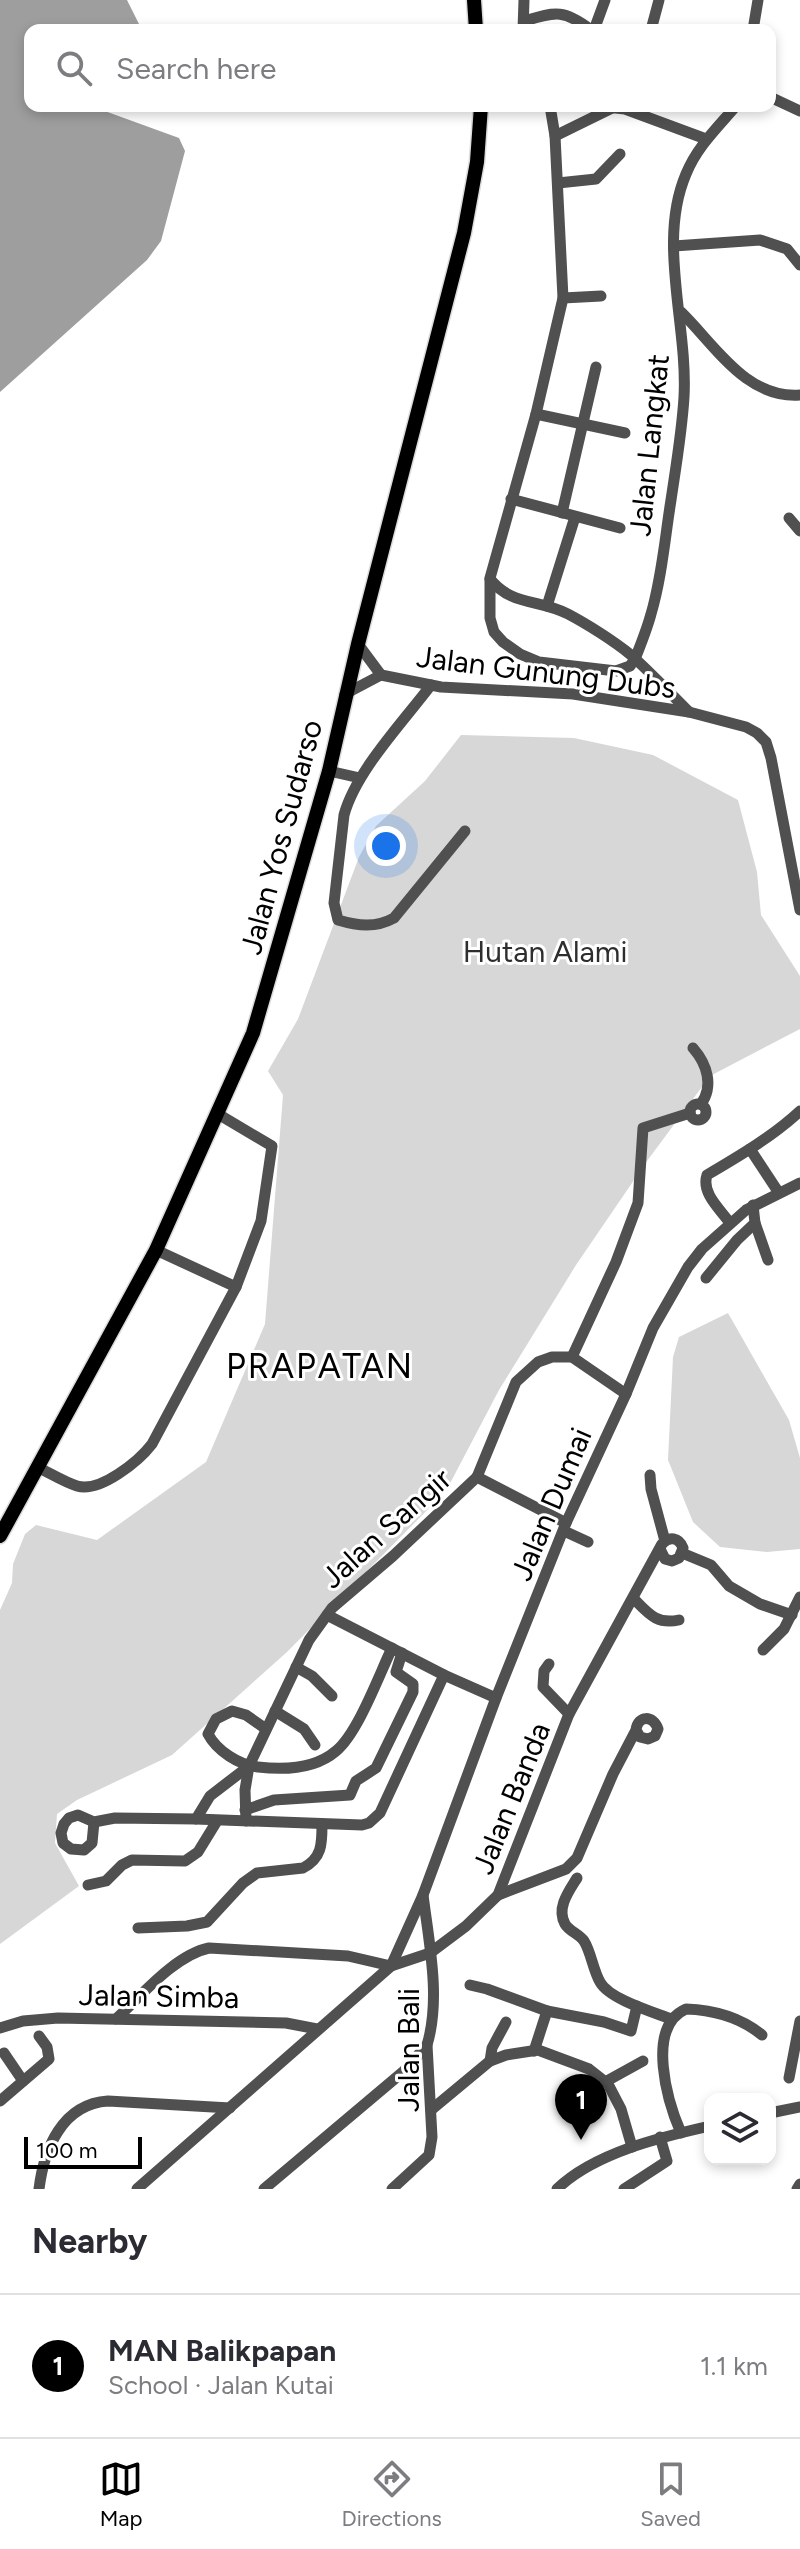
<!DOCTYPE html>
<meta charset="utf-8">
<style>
:root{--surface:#fff;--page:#f2f2f3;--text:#2b2b33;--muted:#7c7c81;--line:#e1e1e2;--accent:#000}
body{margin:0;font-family:Figtree,sans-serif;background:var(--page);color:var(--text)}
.controls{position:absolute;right:24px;bottom:24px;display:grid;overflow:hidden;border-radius:16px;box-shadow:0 4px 12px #0003}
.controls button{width:72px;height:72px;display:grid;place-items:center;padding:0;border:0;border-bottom:2px solid var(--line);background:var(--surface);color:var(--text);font:40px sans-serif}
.scale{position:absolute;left:24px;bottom:20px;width:118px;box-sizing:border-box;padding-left:8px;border:4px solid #000;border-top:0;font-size:22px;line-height:28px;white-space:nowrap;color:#000;-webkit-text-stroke:6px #fff;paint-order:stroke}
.you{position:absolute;left:386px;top:846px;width:28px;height:28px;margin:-20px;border:6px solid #fff;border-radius:50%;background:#1a73e8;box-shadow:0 0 0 12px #1a73e833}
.badge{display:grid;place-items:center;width:52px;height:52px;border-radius:50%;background:var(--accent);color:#fff;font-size:26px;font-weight:700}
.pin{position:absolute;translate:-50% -66px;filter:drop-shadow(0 2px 4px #0008)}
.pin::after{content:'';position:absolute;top:42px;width:28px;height:24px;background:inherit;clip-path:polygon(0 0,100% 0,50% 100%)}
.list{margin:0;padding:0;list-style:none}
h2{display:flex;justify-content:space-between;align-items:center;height:104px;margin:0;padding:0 32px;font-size:34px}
h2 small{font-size:26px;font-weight:400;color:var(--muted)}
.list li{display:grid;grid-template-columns:52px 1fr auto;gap:24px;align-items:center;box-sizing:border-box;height:144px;padding:0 32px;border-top:2px solid var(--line)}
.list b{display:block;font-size:30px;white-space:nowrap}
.list p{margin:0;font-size:26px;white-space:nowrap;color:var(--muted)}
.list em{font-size:26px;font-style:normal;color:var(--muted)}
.icon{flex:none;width:44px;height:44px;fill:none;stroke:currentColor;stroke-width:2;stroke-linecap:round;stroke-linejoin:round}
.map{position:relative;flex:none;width:800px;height:2189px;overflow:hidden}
.search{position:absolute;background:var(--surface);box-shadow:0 4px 12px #0003;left:24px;right:24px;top:24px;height:88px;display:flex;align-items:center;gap:20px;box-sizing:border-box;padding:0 28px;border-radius:16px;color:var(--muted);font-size:30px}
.sheet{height:248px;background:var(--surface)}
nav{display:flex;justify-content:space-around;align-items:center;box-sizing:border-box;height:112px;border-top:2px solid var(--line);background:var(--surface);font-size:22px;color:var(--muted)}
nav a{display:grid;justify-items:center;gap:4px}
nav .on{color:var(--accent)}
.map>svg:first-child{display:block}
</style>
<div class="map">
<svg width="800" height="2189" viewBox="0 0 800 2189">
<rect width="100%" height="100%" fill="#fff"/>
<g fill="#d7d7d7">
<path d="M461,735L574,738L653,755L738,800L757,872L761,915L800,976V1029L710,1076L647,1161L576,1265L499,1390L446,1491L287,1652L172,1755L77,1800L57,1814L55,1843L79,1886L0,1944V1610L12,1583L13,1564L25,1534L36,1525L97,1540L206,1462L265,1324L283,1095L268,1071L298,1019L359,857L376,826L425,781Z"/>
<path d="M728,1313L789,1420L800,1458V1549L767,1552L720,1547L693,1522L668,1460L673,1357L679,1337Z"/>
</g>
<path fill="#9e9e9e" d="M0,0H127L139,24L138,30H30V106H91L179,138L185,151L161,241L147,260L0,392Z"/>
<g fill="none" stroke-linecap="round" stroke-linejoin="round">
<defs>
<g id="major">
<path d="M474,0L476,30"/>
<path d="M0,1536L156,1250L253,1033L329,771L358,644L464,233L477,162L481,106"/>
</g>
</defs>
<use href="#major" stroke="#dbdbdb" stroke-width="17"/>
<g stroke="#505050" stroke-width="11">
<path d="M525,21C556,11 565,10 591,30"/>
<path d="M523,30L524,0"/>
<path d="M594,30L605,0"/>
<path d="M651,30L659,0"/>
<path d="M753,30L758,0"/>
<path d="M770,97L800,111"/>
<path d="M550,106L555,136L563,298L536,414L490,578V618L494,632L503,642L520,654L539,662L616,671L630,666L635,659C641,644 647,629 651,614C662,577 665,537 671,500C676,466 682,431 684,397C688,325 657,242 686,174C697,147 717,128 736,106"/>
<path d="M596,106L625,109L706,139"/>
<path d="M555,136L612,108"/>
<path d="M558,183L596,179L620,154"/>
<path d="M674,246L760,240L787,249L800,265"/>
<path d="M563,298L601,296"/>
<path d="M681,312C715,345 746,399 800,395"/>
<path d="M536,414L625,433"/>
<path d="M511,499L620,528"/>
<path d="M562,513L596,367"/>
<path d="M789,518L800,531"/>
<path d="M490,579C511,606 540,599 568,614C587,624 614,641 631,655C651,673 670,693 689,712"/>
<path d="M547,606L575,517"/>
<path d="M358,644L381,675"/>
<path d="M381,675L441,687L573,694L689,712L746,727L757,733L766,742L771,758L800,910"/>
<path d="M431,685C403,722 356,771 344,815L334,903L338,920C358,926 376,928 394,918L465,831"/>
<path d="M345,694L381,675"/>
<path d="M329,771L360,778"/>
<path d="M693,1048C707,1064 714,1086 701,1104"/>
<circle cx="698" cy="1112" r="8"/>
<path d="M218,1114L272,1146L261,1221L236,1287"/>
<path d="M750,1149L779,1193"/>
<path d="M730,1223C720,1209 701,1193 707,1175C739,1156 772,1137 800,1111"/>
<path d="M755,1223L768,1260"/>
<path d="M706,1278L737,1240L755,1223L753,1205"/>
<path d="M572,1357L616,1262L638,1203L643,1128L690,1113"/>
<path d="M37,1467C50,1473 64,1482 77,1486C100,1493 139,1461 152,1444L236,1287L156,1250"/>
<path d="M650,1475L651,1489L665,1541"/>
<path d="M477,1477L516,1382L538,1362L552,1357H572L626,1394"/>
<path d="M564,1531L588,1542"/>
<path d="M682,1553L711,1565L729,1586L760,1604L792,1615"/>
<path d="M633,1598C648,1613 656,1625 679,1620"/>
<path d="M327,1615L444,1675L496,1698"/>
<path d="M763,1650L784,1629L800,1597"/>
<path d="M549,1664L544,1671L543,1687L569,1714"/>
<path d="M296,1667L312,1676L332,1696"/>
<path d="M275,1711L304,1729L315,1745"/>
<path d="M266,1729L246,1715L232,1711L216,1719L208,1734C217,1751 239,1765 258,1767C283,1770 315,1769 336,1751C358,1733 379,1675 392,1648"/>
<path d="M245,1810L274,1800L350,1795L356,1781L376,1768L413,1692V1684L396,1672L402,1653"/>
<path d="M196,1819L210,1796L249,1766"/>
<path d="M246,1821L245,1790L249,1766L309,1640L332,1608L393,1556L477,1477L566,1523"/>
<path d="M94,1822L92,1843L84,1850L71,1849L63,1843L61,1833L64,1824L69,1818L78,1815L94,1822L115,1818L196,1819L362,1825L369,1823L380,1813L444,1675"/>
<path d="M577,1878C569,1891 556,1908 565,1924C569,1931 579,1934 584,1941C591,1952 593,1970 600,1982C609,1999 653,2012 671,2019"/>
<path d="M88,1885L106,1881L122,1865L132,1860L185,1861L198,1852L217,1821"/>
<path d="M498,1895L566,1869L577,1858L613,1774L636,1730C638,1715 653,1715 658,1729L655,1736L648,1739L640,1737L636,1730"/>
<path d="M138,1928L187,1926L207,1922L243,1883L257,1873L303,1868C322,1858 322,1844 322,1825"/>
<path d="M470,1985L487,1989L547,2011L534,2051"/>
<path d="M547,2011L604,2022L631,2031L637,2006"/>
<path d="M116,2019C141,1996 175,1955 209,1948L348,1956L391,1966L430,1953L466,1926L498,1895L569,1714L662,1544C669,1536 679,1537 683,1548L679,1558L672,1561L665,1559L660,1549"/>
<path d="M0,2028L23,2021L58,2018L286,2023L317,2029"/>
<path d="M4,2053L23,2081"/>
<path d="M490,2061L492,2048L506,2022"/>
<path d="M789,2078L800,2021"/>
<path d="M605,2082L643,2061"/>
<path d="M0,2101L49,2059L47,2047L39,2036"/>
<path d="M431,2110L490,2061L506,2055L538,2050L589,2069L608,2084L621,2109L632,2147"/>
<path d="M770,2113L800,2107"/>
<path d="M681,2133C668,2103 645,2027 686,2009C714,2010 740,2017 762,2035"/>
<path d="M39,2189C44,2149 62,2104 108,2101L230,2108"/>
<path d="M137,2189L391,1966L423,1895L496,1698L566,1523L626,1394L653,1328L688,1267L702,1249L746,1210L800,1183"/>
<path d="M264,2189L404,2071L427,2045"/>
<path d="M392,2189L429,2155L432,2137L427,2045C441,1999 429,1943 423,1895"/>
<path d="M557,2189C594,2153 661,2137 710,2126"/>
<path d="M624,2189L667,2161L660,2137"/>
<path d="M797,2189L800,2184"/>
</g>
<use href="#major" stroke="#000" stroke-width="14"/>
</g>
<g text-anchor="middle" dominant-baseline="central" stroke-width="6" stroke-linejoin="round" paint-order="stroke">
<g font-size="30" fill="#000" stroke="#fff">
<text transform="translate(649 445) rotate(-84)">Jalan Langkat</text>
<text transform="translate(546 672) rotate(7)">Jalan Gunung Dubs</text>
<text transform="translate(281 837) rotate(-75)">Jalan Yos Sudarso</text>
<text transform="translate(551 1504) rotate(-67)">Jalan Dumai</text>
<text transform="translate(386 1528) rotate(-42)">Jalan Sangir</text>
<text transform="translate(511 1798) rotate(-68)">Jalan Banda</text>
<text transform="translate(159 1996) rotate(1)">Jalan Simba</text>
<text transform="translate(408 2050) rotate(-90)">Jalan Bali</text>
</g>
<g font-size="30" fill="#2e2e2e" stroke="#fff">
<text x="545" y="951">Hutan Alami</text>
</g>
<g font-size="34" letter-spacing="2" fill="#000" stroke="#fff">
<text x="320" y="1366">PRAPATAN</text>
</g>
</g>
</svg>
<div class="controls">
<button><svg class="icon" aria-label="layers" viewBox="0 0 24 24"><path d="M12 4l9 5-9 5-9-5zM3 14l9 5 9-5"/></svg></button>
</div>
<div class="scale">100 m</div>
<div class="you"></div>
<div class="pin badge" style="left:581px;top:2140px">1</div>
<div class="search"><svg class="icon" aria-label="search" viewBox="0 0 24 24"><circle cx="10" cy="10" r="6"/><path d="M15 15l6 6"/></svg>Search here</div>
</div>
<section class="sheet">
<h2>Nearby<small></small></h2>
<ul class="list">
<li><span class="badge">1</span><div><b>MAN Balikpapan</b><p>School · Jalan Kutai</p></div><em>1.1 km</em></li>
</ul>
</section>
<nav>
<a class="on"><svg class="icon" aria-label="map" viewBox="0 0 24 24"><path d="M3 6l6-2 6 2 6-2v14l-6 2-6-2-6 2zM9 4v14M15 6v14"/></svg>Map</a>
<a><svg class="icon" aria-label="directions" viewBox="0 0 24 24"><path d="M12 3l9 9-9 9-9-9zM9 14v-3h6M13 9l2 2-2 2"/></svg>Directions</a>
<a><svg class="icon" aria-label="saved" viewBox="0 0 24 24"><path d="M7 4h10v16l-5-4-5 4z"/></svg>Saved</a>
</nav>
